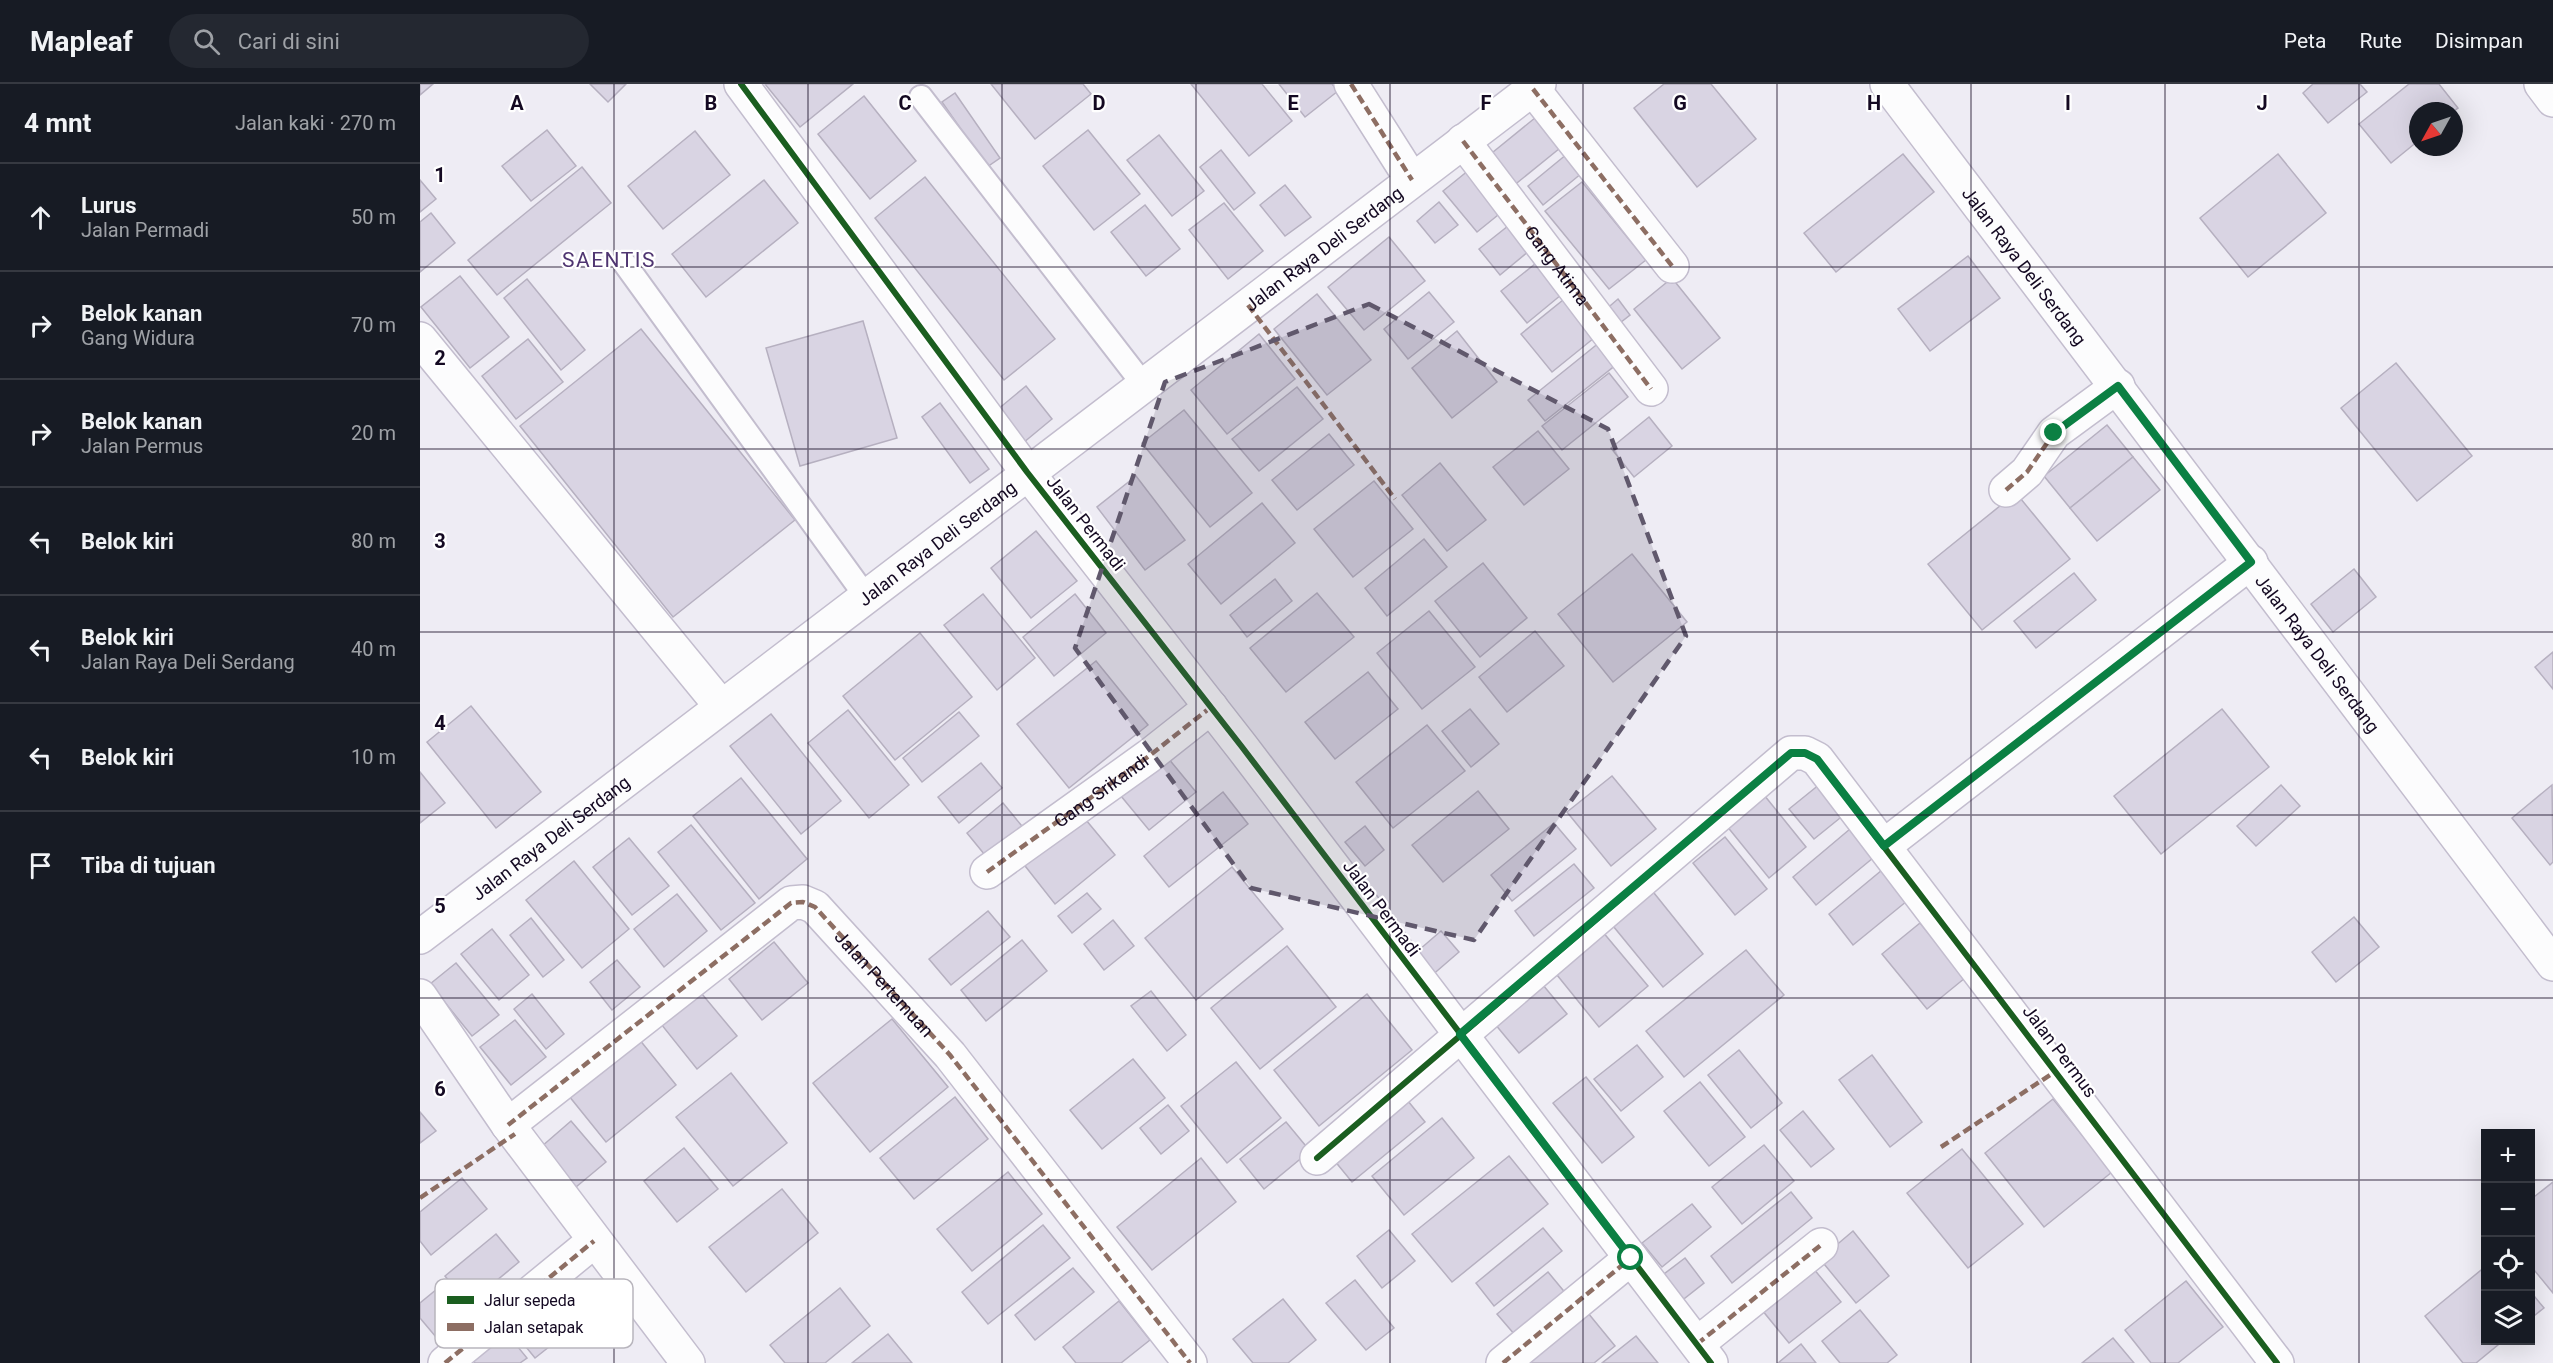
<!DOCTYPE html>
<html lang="id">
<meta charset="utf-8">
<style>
:root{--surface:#171b24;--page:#242831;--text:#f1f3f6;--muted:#9ea1a6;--line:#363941}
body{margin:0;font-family:Roboto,sans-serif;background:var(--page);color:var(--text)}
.controls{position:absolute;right:18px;bottom:18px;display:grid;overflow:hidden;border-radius:0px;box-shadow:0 6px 24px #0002}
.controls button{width:54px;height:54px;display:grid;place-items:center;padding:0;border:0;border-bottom:2px solid var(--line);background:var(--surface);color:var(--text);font:30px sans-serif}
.compass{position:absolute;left:1989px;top:18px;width:54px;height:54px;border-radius:50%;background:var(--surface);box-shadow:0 6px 24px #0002;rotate:230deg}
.stop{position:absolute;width:18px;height:18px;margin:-14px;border:4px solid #0b8043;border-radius:50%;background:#fff}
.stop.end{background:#0b8043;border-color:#fff;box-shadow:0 2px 6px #0008}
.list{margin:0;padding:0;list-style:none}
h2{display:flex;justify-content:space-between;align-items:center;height:78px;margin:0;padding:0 24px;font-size:26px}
h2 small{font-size:20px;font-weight:400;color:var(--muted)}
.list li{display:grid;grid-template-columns:39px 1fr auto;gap:18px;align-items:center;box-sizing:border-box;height:108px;padding:0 24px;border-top:2px solid var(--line)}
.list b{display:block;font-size:22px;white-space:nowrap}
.list p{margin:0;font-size:20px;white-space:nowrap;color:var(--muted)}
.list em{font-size:20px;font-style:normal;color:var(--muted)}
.icon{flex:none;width:33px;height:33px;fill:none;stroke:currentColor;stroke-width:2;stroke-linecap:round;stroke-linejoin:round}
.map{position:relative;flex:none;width:2133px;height:1279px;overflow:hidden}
header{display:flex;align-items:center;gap:36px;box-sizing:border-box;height:84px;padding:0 30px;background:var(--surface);border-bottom:2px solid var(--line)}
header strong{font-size:28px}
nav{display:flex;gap:33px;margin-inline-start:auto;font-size:21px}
.search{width:420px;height:54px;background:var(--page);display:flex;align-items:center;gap:15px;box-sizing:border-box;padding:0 21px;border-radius:33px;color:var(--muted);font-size:22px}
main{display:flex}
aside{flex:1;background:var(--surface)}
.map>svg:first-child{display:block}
</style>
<header>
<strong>Mapleaf</strong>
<div class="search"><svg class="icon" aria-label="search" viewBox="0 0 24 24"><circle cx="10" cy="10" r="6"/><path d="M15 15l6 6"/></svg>Cari di sini</div>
<nav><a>Peta</a><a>Rute</a><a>Disimpan</a></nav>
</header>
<main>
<aside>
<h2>4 mnt<small>Jalan kaki · 270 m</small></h2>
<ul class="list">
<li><svg class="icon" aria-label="ahead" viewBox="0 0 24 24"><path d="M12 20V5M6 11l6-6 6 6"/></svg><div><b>Lurus</b><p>Jalan Permadi</p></div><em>50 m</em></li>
<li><svg class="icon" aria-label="right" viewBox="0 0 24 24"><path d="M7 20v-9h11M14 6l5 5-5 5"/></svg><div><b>Belok kanan</b><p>Gang Widura</p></div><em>70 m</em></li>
<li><svg class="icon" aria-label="right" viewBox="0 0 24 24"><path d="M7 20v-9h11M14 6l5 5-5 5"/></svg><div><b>Belok kanan</b><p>Jalan Permus</p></div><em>20 m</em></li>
<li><svg class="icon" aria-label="left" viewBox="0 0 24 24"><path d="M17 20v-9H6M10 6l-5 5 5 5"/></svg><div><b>Belok kiri</b></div><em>80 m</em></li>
<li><svg class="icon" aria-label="left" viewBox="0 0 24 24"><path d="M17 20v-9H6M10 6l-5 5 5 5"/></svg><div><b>Belok kiri</b><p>Jalan Raya Deli Serdang</p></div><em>40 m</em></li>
<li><svg class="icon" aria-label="left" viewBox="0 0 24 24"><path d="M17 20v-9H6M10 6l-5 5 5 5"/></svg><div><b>Belok kiri</b></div><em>10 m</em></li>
<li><svg class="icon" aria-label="arrive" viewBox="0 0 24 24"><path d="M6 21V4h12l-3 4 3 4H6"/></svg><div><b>Tiba di tujuan</b></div></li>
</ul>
</aside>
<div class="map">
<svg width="2133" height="1279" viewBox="0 0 2133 1279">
<rect width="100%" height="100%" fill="#eeecf4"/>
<g fill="#d9d4e3" stroke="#b6b0c0" stroke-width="1.5">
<path d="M0,0H13L0,11Z"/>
<path d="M170,0H206L188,18Z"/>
<path d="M345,0H433L380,43Z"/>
<path d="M571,0H663L671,10L615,55Z"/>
<path d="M771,0H842L872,37L829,72Z"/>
<path d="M859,0H912L918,7L885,33Z"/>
<path d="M1244,0H1291L1336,55L1277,103L1214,24Z"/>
<path d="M1893,0H1940L1947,8L1908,39L1883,9Z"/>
<path d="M1989,0H2019L2038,24L2034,27H1998V57L1971,79L1939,40Z"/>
<path d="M535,9L580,74L567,83L522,18Z"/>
<path d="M444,12L496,77L450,115L398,50Z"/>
<path d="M1126,25L1150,56L1087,107L1062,77Z"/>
<path d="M127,46L156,82L111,117L82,82Z"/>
<path d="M668,46L720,110L674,146L623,82Z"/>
<path d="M275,47L310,91L243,145L208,102Z"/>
<path d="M739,51L784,107L752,132L707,76Z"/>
<path d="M801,66L835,109L814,126L780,83Z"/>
<path d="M1147,70L1162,89L1123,121L1108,102Z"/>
<path d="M1483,70L1514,108L1416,188L1384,149Z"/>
<path d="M1858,70L1906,129L1828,193L1780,134Z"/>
<path d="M162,83L191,119L77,211L48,176Z"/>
<path d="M1049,86L1083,127L1057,148L1023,107Z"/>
<path d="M505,93L635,255L584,296L455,134Z"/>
<path d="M0,96L16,115L0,128Z"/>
<path d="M344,96L378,139L286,213L252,170Z"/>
<path d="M1162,98L1226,176L1189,205L1125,127Z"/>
<path d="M865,101L891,133L865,152L840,121Z"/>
<path d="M1019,118L1038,141L1015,159L997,137Z"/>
<path d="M804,119L843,167L808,195L769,146Z"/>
<path d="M725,121L760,165L726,192L691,148Z"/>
<path d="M11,129L35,159L0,188V138Z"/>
<path d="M1088,142L1109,167L1080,191L1059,165Z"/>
<path d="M969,153L1005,197L944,246L908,203Z"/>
<path d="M1548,172L1580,214L1510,267L1478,225Z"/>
<path d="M1115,180L1141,211L1107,239L1081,207Z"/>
<path d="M40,192L89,253L50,284L1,223Z"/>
<path d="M1252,194L1300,254L1262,285L1214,225Z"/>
<path d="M107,195L165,266L141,286L84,214Z"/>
<path d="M1009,208L1034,238L988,275L964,245Z"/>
<path d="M897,210L951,276L907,311L854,245Z"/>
<path d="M1148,212L1179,250L1132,288L1101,250Z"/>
<path d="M1198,215L1210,231L1196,242L1184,227Z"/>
<path d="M443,237L477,354L380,382L346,264Z"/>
<path d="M221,245L375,436L253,533L100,342Z"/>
<path d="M1037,247L1077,298L1032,334L992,284Z"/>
<path d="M839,250L875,295L807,350L771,306Z"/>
<path d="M108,255L143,298L96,335L62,292Z"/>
<path d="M1180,258L1197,280L1125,337L1108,316Z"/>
<path d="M1976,279L2052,372L1997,417L1921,324Z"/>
<path d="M1189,289L1208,313L1142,366L1122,342Z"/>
<path d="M606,302L632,335L603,359L577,326Z"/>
<path d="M877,303L903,335L839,387L812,355Z"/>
<path d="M520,319L569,385L550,399L502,333Z"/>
<path d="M764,326L832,409L790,443L722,359Z"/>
<path d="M1229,333L1252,362L1214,393L1191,364Z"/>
<path d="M1687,341L1713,373L1650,424L1624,392Z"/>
<path d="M1118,347L1149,385L1104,421L1073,383Z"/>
<path d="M909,350L934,381L877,426L852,396Z"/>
<path d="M1713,373L1740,406L1677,457L1650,424Z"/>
<path d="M1020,379L1066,436L1027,467L982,411Z"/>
<path d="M716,392L765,456L725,486L677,423Z"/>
<path d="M954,397L993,445L933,493L894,445Z"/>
<path d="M1596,409L1650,475L1562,546L1508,480Z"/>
<path d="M842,419L875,459L801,520L768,480Z"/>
<path d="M616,447L657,497L611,534L571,484Z"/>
<path d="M1004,455L1027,483L967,532L945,504Z"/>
<path d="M1212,470L1267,538L1193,598L1138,530Z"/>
<path d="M1063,479L1107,534L1060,573L1015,517Z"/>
<path d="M1934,485L1956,513L1913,548L1891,520Z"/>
<path d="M1654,489L1676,516L1616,564L1594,537Z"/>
<path d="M855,495L872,517L827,553L810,531Z"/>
<path d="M897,509L934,553L866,608L830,564Z"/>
<path d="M563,510L615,574L577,606L524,541Z"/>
<path d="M655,510L686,549L634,592L603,553Z"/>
<path d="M1009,527L1055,583L1002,625L957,569Z"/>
<path d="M1115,547L1144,582L1087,628L1059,593Z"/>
<path d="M500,549L552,613L475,676L423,612Z"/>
<path d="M2133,568V605L2115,583Z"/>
<path d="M676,577L728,641L649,704L597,640Z"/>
<path d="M948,588L978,625L915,675L885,638Z"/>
<path d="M51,622L121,708L76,744L7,658Z"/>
<path d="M1050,625L1079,660L1051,683L1022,647Z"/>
<path d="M1802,625L1849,683L1741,770L1694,712Z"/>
<path d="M428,626L489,701L449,734L388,659Z"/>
<path d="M539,628L559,652L502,698L483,674Z"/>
<path d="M351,630L421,717L381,750L310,662Z"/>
<path d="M1007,641L1045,687L973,744L936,698Z"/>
<path d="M748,674L776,708L729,746L701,712Z"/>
<path d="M561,679L582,704L539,739L518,713Z"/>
<path d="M0,688L25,719L0,739Z"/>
<path d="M1192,692L1236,745L1191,782L1147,728Z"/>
<path d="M321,694L387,775L339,815L273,732Z"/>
<path d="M1400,700L1425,730L1394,755L1369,725Z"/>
<path d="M1861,701L1880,722L1836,762L1817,742Z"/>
<path d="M2132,701L2133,778L2130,781L2092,734Z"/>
<path d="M1340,706L1386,763L1349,794L1302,736Z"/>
<path d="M1058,707L1089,745L1023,798L992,761Z"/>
<path d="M803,708L828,740L749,803L724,772Z"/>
<path d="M583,719L606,747L569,776L547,749Z"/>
<path d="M661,730L695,771L635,820L602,778Z"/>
<path d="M1134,739L1156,765L1092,817L1071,791Z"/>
<path d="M271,741L335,819L301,846L238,768Z"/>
<path d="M945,742L964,766L945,782L925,758Z"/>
<path d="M1430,745L1453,774L1396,821L1373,793Z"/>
<path d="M1305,753L1347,805L1315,831L1273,779Z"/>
<path d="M209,754L249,802L212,831L173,783Z"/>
<path d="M154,777L209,845L162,884L106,816Z"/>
<path d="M1154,780L1174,804L1114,852L1095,827Z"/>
<path d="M812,783L863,845L776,916L725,854Z"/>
<path d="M1462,786L1487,817L1433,861L1409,830Z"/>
<path d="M1230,804L1283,870L1243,903L1189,837Z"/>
<path d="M667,809L681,825L652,849L638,832Z"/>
<path d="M257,810L287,847L244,883L214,845Z"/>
<path d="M568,827L590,853L531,901L509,875Z"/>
<path d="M1934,833L1959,863L1916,898L1892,868Z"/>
<path d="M111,834L144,876L123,893L90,851Z"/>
<path d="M693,836L714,862L684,886L664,860Z"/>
<path d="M1500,839L1545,894L1507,925L1462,870Z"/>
<path d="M72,845L109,891L79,916L41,870Z"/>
<path d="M1021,847L1039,868L1010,893L992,872Z"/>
<path d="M1182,847L1228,902L1179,943L1133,886Z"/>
<path d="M602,856L627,887L566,937L541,906Z"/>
<path d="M354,858L388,899L342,936L309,895Z"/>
<path d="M867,862L916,923L840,985L791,924Z"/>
<path d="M1326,866L1364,911L1264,993L1226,947Z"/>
<path d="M197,876L220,903L192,926L170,898Z"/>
<path d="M36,879L79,931L52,952L10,900Z"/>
<path d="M1118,895L1147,930L1099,969L1070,934Z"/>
<path d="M277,904L317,952L277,985L237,935Z"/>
<path d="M731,907L766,951L747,967L711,922Z"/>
<path d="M112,910L144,950L126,965L94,925Z"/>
<path d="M947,910L992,966L899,1042L854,986Z"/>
<path d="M472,935L528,1003L450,1068L393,999Z"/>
<path d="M95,936L126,973L91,1001L60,963Z"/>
<path d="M219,955L256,1001L186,1058L149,1012Z"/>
<path d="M1217,961L1243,993L1201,1027L1174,995Z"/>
<path d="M1319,966L1362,1019L1331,1044L1288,991Z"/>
<path d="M1452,971L1502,1038L1470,1063L1419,996Z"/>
<path d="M713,975L745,1014L682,1065L650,1026Z"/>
<path d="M816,978L861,1034L807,1079L761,1022Z"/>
<path d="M311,989L367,1059L313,1102L256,1033Z"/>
<path d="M1166,993L1214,1053L1182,1079L1133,1019Z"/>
<path d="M1280,998L1325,1053L1289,1082L1244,1027Z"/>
<path d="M535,1013L568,1055L494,1115L460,1074Z"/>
<path d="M1633,1015L1692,1088L1624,1143L1565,1069Z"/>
<path d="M988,1017L1005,1038L932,1098L914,1076Z"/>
<path d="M748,1021L769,1047L741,1070L720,1044Z"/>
<path d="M1383,1027L1414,1065L1391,1083L1360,1046Z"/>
<path d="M0,1028L16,1047L0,1059Z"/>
<path d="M1022,1034L1054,1074L984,1131L952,1092Z"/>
<path d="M151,1037L186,1078L156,1103L121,1063Z"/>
<path d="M866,1038L890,1067L844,1105L820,1075Z"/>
<path d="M1344,1061L1374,1097L1322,1140L1292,1103Z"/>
<path d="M264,1064L298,1105L257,1138L224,1097Z"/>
<path d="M1542,1065L1603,1140L1548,1184L1487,1109Z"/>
<path d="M1089,1072L1128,1120L1032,1198L992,1150Z"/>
<path d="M781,1074L816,1118L732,1186L697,1143Z"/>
<path d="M588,1088L622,1130L552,1187L517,1145Z"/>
<path d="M42,1094L67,1125L11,1171L0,1157V1128Z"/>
<path d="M2133,1098V1209L2110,1181V1116Z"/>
<path d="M362,1105L398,1149L326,1208L289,1163Z"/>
<path d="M1371,1108L1392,1134L1312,1199L1291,1172Z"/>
<path d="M1272,1120L1291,1143L1242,1183L1222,1159Z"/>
<path d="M623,1141L650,1174L568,1240L542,1208Z"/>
<path d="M1123,1144L1142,1167L1074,1222L1056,1199Z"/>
<path d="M969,1146L995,1177L962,1204L937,1172Z"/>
<path d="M1433,1147L1469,1192L1436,1219L1400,1175Z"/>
<path d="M76,1150L99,1178L48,1220L25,1192Z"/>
<path d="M1265,1174L1284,1199L1260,1218L1240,1193Z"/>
<path d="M2066,1182V1256H2084L2056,1279H2043L2005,1232Z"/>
<path d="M653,1184L674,1208L615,1256L595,1231Z"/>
<path d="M1393,1184L1421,1218L1369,1259L1342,1226Z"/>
<path d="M1128,1188L1152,1217L1101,1258L1077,1230Z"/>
<path d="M935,1196L974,1244L946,1266L906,1219Z"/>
<path d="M1766,1197L1803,1243L1758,1279H1731L1705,1246Z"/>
<path d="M420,1204L450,1242L405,1279H365L350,1261Z"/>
<path d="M17,1205L45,1239L21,1259L0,1234V1219Z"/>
<path d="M2110,1207L2124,1224L2110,1235Z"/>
<path d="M863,1215L896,1256L868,1279H833L813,1255Z"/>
<path d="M699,1217L730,1256L701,1279H656L643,1263Z"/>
<path d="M122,1224L144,1251L115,1274L93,1247Z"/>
<path d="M1440,1226L1477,1271L1467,1279H1420L1402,1257Z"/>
<path d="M1168,1229L1195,1262L1174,1279H1107Z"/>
<path d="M79,1240L107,1274L100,1279H55L46,1268Z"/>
<path d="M468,1250L492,1279H432Z"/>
<path d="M1216,1252L1238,1279H1182Z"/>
<path d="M1693,1254L1714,1279H1662Z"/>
<path d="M1381,1260L1396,1279H1358Z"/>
</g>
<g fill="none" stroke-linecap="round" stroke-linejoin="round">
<defs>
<g id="lane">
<path d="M501,13L723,300"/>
<path d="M205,180L447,514"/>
</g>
<g id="street">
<path d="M321,0L607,388L822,663L1291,1279"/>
<path d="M931,0L992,96"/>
<path d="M2121,0L2133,16"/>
<path d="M1113,5L1252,182"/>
<path d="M1043,57L1231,305"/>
<path d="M0,255L301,622"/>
<path d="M1586,406L1607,388L1634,349L1698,302"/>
<path d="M1464,762L1831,478"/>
<path d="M567,788L729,672L791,623"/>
<path d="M0,912L88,1041L268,1279"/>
<path d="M88,1041L371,819L383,818L395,823L530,971L770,1279"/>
<path d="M897,1074L1371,669H1385L1397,675L1857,1279"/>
<path d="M1277,1260L1401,1161"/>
<path d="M25,1279L174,1157"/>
<path d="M1083,1279L1211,1174"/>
</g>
<g id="primary">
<path id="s1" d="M1467,0L2133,880"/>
<path id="s2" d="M0,853L1119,0"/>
</g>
</defs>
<use href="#lane" stroke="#c3bdce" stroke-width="26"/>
<use href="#street" stroke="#c3bdce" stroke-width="36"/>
<use href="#primary" stroke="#c3bdce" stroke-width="36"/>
<use href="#lane" stroke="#fcfcfd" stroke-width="22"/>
<use href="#street" stroke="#fcfcfd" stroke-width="33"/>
<use href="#primary" stroke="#fcfcfd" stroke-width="33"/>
<g stroke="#8d6e63" stroke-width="4.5" stroke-dasharray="9 4.5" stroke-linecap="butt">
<path d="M931,0L992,96"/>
<path d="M1113,5L1252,182"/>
<path id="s3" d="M1043,57L1231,305"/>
<path d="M828,221L975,415"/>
<path d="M1586,406L1607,388L1634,349L1698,302"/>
<path d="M1464,762L1831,478"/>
<path id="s4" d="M567,788L729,672L791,623"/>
<path id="s5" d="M88,1041L371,819L383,818L395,823L530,971L770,1279"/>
<path d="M1521,1063L1636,987"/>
<path d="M0,1114L95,1050"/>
<path d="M1277,1260L1401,1161"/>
<path d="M25,1279L174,1157"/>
<path d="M1083,1279L1211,1174"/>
</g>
<defs>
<g id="cycleway">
<path d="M321,0L607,388L822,663L1291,1279"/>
<path d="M897,1074L1371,669H1385L1397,675L1857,1279"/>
</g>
</defs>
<use href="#cycleway" stroke="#fff" stroke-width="10"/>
<use href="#cycleway" stroke="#1b5e20" stroke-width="6"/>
</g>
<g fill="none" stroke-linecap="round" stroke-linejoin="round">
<path stroke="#0b8043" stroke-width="8" d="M1211,1174L1040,950L1371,669H1385L1397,675L1464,762L1831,478L1698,302L1634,349"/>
</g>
<path fill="#60586c" fill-opacity="0.2" stroke="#60586c" stroke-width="4.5" stroke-dasharray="12 8" stroke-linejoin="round" d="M949,220L1188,345L1266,552L1054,856L831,804L655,564L745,298Z"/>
<path fill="none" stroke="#140922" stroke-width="1.5" stroke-opacity="0.55" d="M194,0V1279M388,0V1279M582,0V1279M776,0V1279M970,0V1279M1163,0V1279M1357,0V1279M1551,0V1279M1745,0V1279M1939,0V1279M0,183H2133M0,365H2133M0,548H2133M0,731H2133M0,914H2133M0,1096H2066M2110,1096H2133"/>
<g text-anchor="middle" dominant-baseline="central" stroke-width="4.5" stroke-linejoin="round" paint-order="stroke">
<g font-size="18" fill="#140922" stroke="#fff">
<text stroke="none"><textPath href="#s2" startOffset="1136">Jalan Raya Deli Serdang</textPath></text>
<text stroke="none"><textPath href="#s3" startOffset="156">Gang Atima</textPath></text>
<text stroke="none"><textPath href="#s1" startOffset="228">Jalan Raya Deli Serdang</textPath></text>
<text transform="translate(666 439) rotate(52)">Jalan Permadi</text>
<text stroke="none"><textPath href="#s2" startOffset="650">Jalan Raya Deli Serdang</textPath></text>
<text stroke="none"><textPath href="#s1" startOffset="714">Jalan Raya Deli Serdang</textPath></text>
<text stroke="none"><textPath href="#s4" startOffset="140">Gang Srikandi</textPath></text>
<text stroke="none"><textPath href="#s2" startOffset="164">Jalan Raya Deli Serdang</textPath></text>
<text transform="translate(962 824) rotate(53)">Jalan Permadi</text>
<text stroke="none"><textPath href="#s5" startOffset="488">Jalan Pertemuan</textPath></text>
<text transform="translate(1640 967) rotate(53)">Jalan Permus</text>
</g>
<g font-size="21" letter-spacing="1.5" fill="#4f3571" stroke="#fff">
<text x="189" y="176">SAENTIS</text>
</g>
</g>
<rect x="15" y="1195" width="198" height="69" rx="9" fill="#fff" stroke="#b8b5bd" stroke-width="1.5"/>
<rect x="27" y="1212" width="27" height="8" fill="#1b5e20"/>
<rect x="27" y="1239" width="27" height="8" fill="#8d6e63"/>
<g font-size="16" fill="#140922">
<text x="64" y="1222">Jalur sepeda</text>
<text x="64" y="1249">Jalan setapak</text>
</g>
<g font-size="20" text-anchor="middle" font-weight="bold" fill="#140922" stroke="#fff" stroke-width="4.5" stroke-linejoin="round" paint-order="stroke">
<text x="97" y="26">A</text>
<text x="291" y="26">B</text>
<text x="485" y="26">C</text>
<text x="679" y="26">D</text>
<text x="873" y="26">E</text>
<text x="1066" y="26">F</text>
<text x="1260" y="26">G</text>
<text x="1454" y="26">H</text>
<text x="1648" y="26">I</text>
<text x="1842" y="26">J</text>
<text x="20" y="98">1</text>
<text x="20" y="281">2</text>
<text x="20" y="464">3</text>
<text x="20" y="646">4</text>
<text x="20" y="829">5</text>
<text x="20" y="1012">6</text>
</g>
</svg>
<div class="controls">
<button>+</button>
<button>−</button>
<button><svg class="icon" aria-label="locate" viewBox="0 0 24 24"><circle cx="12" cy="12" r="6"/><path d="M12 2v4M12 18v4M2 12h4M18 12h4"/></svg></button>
<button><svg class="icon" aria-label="layers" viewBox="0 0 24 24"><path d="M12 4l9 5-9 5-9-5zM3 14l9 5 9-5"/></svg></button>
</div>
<svg class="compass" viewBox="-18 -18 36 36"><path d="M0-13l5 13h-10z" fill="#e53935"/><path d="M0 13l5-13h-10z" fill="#9ea1a6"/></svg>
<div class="stop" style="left:1211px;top:1174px"></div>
<div class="stop end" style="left:1634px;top:349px"></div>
</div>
</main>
